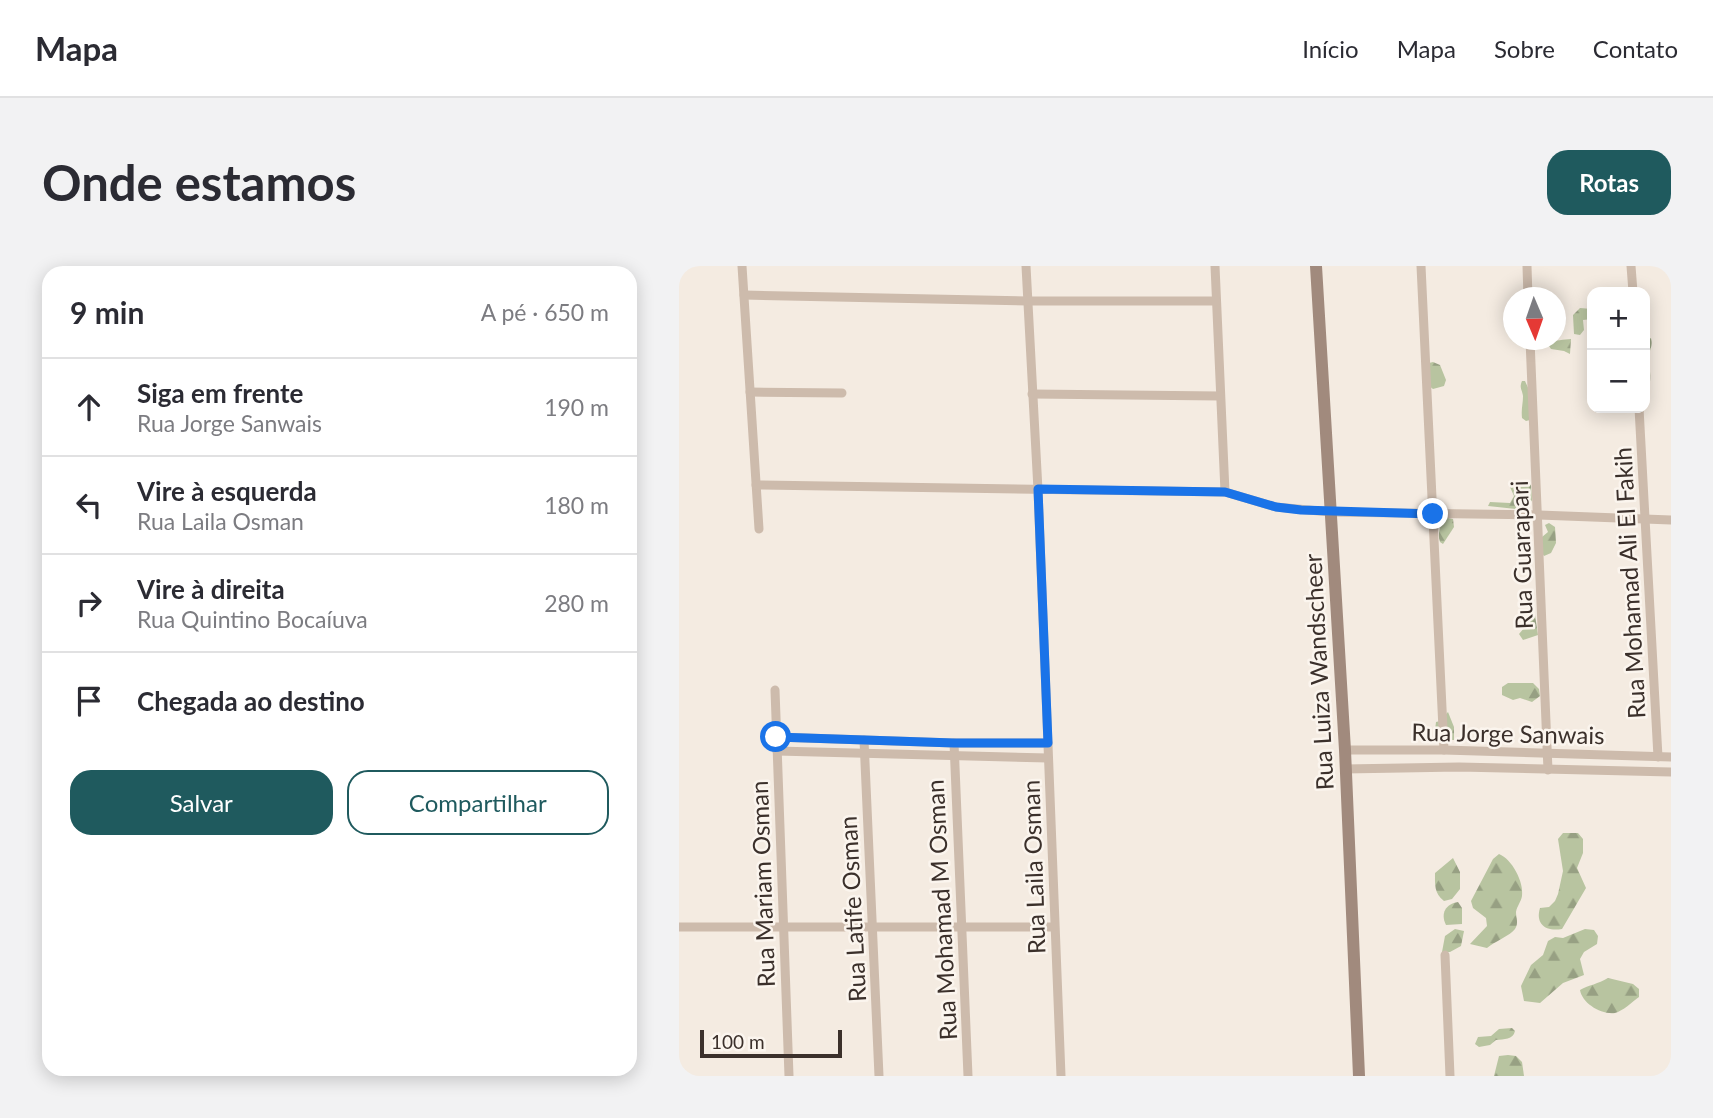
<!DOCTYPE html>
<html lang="pt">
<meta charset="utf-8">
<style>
:root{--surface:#fff;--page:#f2f2f3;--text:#2b2b33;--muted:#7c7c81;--line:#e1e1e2;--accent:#1f5a5e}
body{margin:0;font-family:Lato,sans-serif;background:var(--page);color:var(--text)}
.controls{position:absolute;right:21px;top:21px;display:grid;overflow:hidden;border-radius:14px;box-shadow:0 4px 18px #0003}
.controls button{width:63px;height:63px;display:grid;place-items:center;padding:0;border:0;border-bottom:2px solid var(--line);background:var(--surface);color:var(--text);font:35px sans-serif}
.compass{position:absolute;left:824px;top:21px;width:63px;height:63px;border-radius:50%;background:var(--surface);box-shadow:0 4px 18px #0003;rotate:178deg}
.scale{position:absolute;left:21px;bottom:18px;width:142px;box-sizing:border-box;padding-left:7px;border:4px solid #3b302b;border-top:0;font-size:19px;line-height:24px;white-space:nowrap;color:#3b302b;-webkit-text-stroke:5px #fbf5ee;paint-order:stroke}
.stop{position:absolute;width:21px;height:21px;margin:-16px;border:5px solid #1a73e8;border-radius:50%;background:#fff}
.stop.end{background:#1a73e8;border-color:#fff;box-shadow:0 2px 7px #0008}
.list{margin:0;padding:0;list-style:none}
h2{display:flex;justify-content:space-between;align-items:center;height:91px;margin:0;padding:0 28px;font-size:30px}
h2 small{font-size:23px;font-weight:400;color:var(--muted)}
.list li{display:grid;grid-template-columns:46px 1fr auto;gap:21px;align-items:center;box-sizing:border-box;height:98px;padding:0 28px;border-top:2px solid var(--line)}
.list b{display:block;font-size:26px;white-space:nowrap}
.list p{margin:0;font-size:23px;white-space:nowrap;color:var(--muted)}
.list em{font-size:23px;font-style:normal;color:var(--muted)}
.actions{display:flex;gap:14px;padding:21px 28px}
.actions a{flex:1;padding:16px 0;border:2px solid var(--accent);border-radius:21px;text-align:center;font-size:24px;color:var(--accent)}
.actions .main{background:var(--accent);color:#fff}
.icon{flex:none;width:38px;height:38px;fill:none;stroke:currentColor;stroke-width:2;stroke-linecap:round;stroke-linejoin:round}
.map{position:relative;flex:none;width:992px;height:810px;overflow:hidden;border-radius:21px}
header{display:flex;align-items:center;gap:42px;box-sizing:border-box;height:98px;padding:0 35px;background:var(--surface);border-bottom:2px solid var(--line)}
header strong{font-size:33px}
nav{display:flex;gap:38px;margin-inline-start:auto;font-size:24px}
.intro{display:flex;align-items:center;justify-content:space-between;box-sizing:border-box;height:168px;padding:0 42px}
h1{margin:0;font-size:49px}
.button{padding:18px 32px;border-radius:21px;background:var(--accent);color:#fff;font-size:24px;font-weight:700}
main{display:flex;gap:42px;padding:0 42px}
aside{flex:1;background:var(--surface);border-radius:21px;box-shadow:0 4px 18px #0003}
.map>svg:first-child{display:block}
</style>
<header>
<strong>Mapa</strong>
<nav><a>Início</a><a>Mapa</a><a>Sobre</a><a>Contato</a></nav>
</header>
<div class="intro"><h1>Onde estamos</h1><a class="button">Rotas</a></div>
<main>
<aside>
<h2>9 min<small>A pé · 650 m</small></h2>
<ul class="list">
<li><svg class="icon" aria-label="ahead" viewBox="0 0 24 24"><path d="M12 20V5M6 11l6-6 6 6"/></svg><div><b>Siga em frente</b><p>Rua Jorge Sanwais</p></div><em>190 m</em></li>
<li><svg class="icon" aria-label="left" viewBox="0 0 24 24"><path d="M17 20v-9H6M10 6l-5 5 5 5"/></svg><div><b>Vire à esquerda</b><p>Rua Laila Osman</p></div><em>180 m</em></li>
<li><svg class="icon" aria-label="right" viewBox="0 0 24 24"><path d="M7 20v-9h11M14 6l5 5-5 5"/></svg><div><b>Vire à direita</b><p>Rua Quintino Bocaíuva</p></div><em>280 m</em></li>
<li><svg class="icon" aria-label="arrive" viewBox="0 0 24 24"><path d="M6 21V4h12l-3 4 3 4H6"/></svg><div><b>Chegada ao destino</b></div></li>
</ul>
<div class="actions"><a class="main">Salvar</a><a>Compartilhar</a></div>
</aside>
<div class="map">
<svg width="992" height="810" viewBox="0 0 992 810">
<defs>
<pattern id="forest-firs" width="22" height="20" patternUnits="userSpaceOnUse" patternTransform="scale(1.75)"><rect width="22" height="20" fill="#b8c4a0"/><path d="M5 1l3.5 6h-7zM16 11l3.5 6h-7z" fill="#97a083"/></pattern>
</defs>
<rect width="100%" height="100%" fill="#f4ebe1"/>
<g fill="url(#forest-firs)">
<path d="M901,42L913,43V53L904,54L905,64L901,69L895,68L894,49Z"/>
<path d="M972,72C974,80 971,82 970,90C970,99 972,107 971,116H968L966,74Z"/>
<path d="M892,73L891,88L885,85L872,83L870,80L871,76C876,74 885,74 892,73Z"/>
<path d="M754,96L761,99L767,114L765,120L754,123L750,120V97Z"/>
<path d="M843,115H846L851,126V154L847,155L843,152C842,143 844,138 844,130C843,123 840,122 843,115Z"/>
<path d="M848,216L852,219L853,234L849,241L837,243L809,240L811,236L831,237L835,230L831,221L834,218L842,220Z"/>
<path d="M769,252L774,253L775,261L764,278L761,276C758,268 761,256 769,252Z"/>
<path d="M870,257L876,261L877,277L872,287L865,290L863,287V271L869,266L866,259Z"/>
<path d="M856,349L859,369L844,374L840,368Z"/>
<path d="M829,417H854L860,423L861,430L853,436L841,432L834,434L823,429V421Z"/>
<path d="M769,446L775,461V474H767L756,464L757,456L761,455Z"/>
<path d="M884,567H899L904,573V587L898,602L907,622L883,663C867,666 856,658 861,642L870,641L876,635L879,628L884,605L879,573Z"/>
<path d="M820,588C833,593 845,616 843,630C842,636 838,640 837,646C837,652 840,657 836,663C832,669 815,676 808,682L791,678L808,660L807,652L794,642L792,635L814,593Z"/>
<path d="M774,592L781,606V623L773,633L765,635C755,627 756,619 756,607Z"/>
<path d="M779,636L783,642V658L767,659C761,647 767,638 779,636Z"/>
<path d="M776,663L785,665L782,680L771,686H763L766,670Z"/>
<path d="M906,663L915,664L919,670L918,678L905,686L901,693L905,709L884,717L861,737L845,735L842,720L852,699L864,689L869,675L876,671L884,672Z"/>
<path d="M929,712L954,718L960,723V731C953,736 944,745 936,747C922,749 903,737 901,724C910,719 919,718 929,712Z"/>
<path d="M820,763L833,762L836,765C834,774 825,773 817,774L811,779L800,781L796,778L799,771L812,770Z"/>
<path d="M829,789L837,790L843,796L845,810H815L820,790Z"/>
</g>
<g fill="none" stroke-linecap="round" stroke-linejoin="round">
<g stroke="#cdbbac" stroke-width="9">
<path d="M63,0L80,263"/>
<path d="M347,0L359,224L382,810"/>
<path d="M536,0L546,226"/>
<path d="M742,0L765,484"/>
<path d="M848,0L849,32"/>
<path d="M952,0L954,26"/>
<path d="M65,29L349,35H537"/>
<path d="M851,74L869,504"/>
<path d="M71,126L163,127"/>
<path d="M353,128L541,130"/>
<path d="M960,142L979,491"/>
<path d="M77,219L546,226L597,241L651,246L860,249L992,254"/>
<path d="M96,424L110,810"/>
<path d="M97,471L275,477H369"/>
<path d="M185,474L200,810"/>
<path d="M275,477L289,810"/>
<path d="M666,484H765L992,491"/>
<path d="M98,485L369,492"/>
<path d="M666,503L780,501L992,506"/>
<path d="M0,661H374"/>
<path d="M766,689L771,810"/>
</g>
<path stroke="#a18a7d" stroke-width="12" d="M637,0L666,484L680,810"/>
</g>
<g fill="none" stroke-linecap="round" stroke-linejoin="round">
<path stroke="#1a73e8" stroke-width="9" d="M97,471L275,477H369L359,223L546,226L597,241L622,244L754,248"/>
</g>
<g text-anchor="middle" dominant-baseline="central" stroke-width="5" stroke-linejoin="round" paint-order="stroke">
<g font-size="24" fill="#3b302b" stroke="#fbf5ee">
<text transform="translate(842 289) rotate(-92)">Rua Guarapari</text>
<text transform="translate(950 317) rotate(-93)">Rua Mohamad Ali El Fakih</text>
<text transform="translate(639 406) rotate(-93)">Rua Luiza Wandscheer</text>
<text transform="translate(829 467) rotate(1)">Rua Jorge Sanwais</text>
<text transform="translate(354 601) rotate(-92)">Rua Laila Osman</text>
<text transform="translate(83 618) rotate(-92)">Rua Mariam Osman</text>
<text transform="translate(173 643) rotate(-93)">Rua Latife Osman</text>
<text transform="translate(262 644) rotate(-93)">Rua Mohamad M Osman</text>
</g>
</g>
</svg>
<div class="controls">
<button>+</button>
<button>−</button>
</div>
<svg class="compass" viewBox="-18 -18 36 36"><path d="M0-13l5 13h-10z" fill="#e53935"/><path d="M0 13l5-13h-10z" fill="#7c7c81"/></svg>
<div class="scale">100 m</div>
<div class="stop" style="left:97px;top:471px"></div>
<div class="stop end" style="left:754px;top:248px"></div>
</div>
</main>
